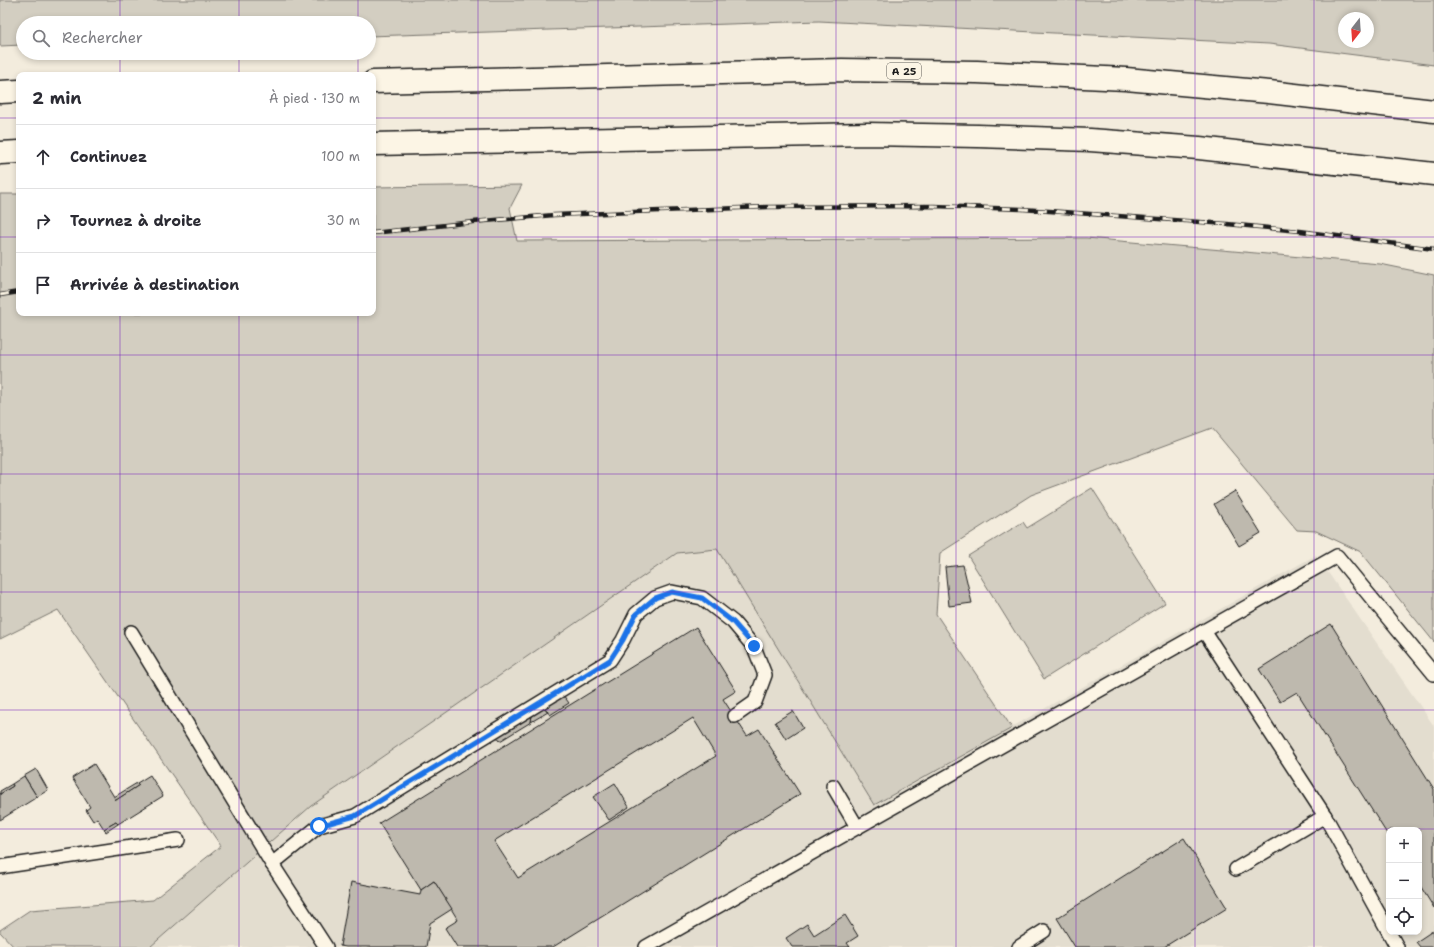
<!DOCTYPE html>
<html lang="fr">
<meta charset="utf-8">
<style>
:root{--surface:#fff;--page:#f7f7f7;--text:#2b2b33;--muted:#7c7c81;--line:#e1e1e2}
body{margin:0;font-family:"Shantell Sans",sans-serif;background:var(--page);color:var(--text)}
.controls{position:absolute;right:12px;bottom:12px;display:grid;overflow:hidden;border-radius:8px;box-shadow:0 2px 6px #0003}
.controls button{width:36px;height:36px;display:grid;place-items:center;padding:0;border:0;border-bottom:1px solid var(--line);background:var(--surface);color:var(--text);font:20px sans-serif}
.compass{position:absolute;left:1338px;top:12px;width:36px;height:36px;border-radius:50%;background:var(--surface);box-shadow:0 2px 6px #0003;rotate:197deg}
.stop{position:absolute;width:12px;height:12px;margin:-9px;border:3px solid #1a73e8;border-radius:50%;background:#fff}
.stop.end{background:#1a73e8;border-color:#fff;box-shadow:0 1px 4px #0008}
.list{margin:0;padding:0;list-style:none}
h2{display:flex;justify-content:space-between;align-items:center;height:52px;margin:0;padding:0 16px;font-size:17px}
h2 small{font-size:13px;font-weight:400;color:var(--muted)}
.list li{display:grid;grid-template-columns:26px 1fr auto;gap:12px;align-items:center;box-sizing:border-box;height:64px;padding:0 16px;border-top:1px solid var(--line)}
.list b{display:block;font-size:15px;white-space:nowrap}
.list em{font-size:13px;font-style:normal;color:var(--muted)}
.icon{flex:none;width:22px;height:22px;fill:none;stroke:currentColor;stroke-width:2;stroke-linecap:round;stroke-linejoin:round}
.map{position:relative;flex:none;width:1434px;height:947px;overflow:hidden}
.search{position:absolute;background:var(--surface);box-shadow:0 2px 6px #0003;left:16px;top:16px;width:360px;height:44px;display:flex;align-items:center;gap:10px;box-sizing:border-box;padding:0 14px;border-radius:22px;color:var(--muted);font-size:15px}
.panel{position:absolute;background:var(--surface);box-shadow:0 2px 6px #0003;left:16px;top:72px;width:360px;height:244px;border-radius:8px}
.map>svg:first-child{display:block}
</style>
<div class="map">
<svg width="1434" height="947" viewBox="0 0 1434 947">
<rect width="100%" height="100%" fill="#f3ecdd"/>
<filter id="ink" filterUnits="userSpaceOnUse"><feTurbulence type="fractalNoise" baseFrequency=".025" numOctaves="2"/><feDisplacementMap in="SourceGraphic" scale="8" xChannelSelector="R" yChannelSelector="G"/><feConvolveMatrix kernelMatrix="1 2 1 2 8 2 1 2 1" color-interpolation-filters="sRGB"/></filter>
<g filter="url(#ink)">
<path fill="#e3ddcf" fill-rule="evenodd" d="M717,548L874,805L1316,555L1434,726V947H150L311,806L677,553ZM1389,830H1419V932H1389Z"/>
<g fill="#d3cec1" stroke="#78756e" fill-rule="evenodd">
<path d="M0,0H1434V65L1269,44L819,21L369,36V23H23V45L0,46ZM1344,18H1368V42H1344Z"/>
<path d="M522,185L510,208L517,241L1086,238L1380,264L1434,275V642L1361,552L1316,531L1297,530L1212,428L1031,495L940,553L936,614L1012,728L874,805L717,549L677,553L311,806L150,947H14L0,932V930L30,910L153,900L221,846L58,610L0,639V194H19V313H373V187Z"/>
<path d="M1092,488L1165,603L1044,679L968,556L1023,522L1027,528Z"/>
</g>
<g fill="#beb9ae" stroke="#1c1c1c" fill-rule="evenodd">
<path d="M1235,491L1261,533L1239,546L1214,504Z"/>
<path d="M963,565L972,603L949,606L945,567Z"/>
<path d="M1331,624L1434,789V908L1419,884V830H1389V837L1297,692L1280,702L1259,669Z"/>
<path d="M696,627L736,691L723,699L747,736L759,729L800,794L553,947H457L445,928L458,920L434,881L421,890L379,823ZM693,718L716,756L518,878L494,841Z"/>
<path d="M563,695L569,703L550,715L544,707Z"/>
<path d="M544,707L548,712L531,722L532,715Z"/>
<path d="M793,711L803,728L786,739L775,722Z"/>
<path d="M532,715L531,722L500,741L497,737Z"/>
<path d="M94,764L116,800L139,785L137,783L150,775L163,796L118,824L116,822L104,829L97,818L93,821L86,810L90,807L72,778Z"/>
<path d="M36,769L48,790L37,797L24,776Z"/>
<path d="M24,776L37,797L0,820V794L13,786L12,784Z"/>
<path d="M137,783L139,785L116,800L114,797Z"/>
<path d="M615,783L629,807L609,820L593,797Z"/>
<path d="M12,784L13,786L0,794V791Z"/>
<path d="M116,822L118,824L106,832L104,829Z"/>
<path d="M1184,838L1227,908L1164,947H1075L1057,918Z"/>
<path d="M434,881L452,909L430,923L426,947H346L340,946L351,882L420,895L421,890Z"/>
<path d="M845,915L858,936L847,943L850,947H792L786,938L807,924L814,935Z"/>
<path d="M1434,930V947H1420L1416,942Z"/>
</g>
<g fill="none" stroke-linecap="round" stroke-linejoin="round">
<defs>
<g id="lane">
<path d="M1204,631L1337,556L1434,674"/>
<path d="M131,632L272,864L326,947"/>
<path d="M833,786L857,827"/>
<path d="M272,864L319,826L355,816L610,660L623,640L636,614L655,598L672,592L702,598L733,622L754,647L765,675L755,702L735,716"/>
<path d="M0,867L178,840"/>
<path d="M1236,869L1325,816"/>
<path d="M646,947L1204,631L1325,816L1397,947"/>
<path d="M1019,947L1044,931"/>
</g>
<g id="highway">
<path d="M373,82L842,70L977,72L1126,79L1269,92L1434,111"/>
<path d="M0,92L19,91"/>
<path d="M373,144L867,134L978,136L1090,140L1199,148L1434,174"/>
<path d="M0,153L19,152"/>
</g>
</defs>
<use href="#lane" stroke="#1c1c1c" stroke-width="16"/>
<use href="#highway" stroke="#1c1c1c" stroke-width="25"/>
<use href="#lane" stroke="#fcf5e5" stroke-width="13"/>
<use href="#highway" stroke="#fcf5e5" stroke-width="22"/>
<defs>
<g id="rail">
<path d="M373,233L473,222L554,215L767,207L933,206L1022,209L1227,224L1300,231L1434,249"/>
<path d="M0,295L19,292"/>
</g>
</defs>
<use href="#rail" stroke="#1c1c1c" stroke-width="4.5"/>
<use href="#rail" stroke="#fcf5e5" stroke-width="3" stroke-dasharray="9" stroke-linecap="butt"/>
</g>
</g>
<g fill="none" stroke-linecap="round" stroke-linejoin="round" filter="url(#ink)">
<path stroke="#1a73e8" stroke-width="5" d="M319,826L355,816L610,660L623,640L636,614L655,598L672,592L702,598L733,622L754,646"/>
</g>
<path fill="none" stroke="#7b2cbf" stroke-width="1" stroke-opacity="0.55" d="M120,0V23M239,0V23M358,0V23M478,0V947M598,0V947M717,0V947M836,0V947M956,0V947M1076,0V947M1195,0V947M1314,0V947M120,53V75M239,53V75M358,53V75M0,118H19M373,118H1434M0,237H19M373,237H1434M120,313V947M239,313V947M358,313V947M0,355H1434M0,474H1434M0,592H1434M0,710H1434M0,829H1434"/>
<g text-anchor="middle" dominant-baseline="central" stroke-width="3" stroke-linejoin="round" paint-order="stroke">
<rect fill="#fcf5e5" stroke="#5f5d58" stroke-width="1" x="887" y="63" width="34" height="16" rx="3"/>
<g font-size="10" font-weight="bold" fill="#1c1c1c">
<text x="904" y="71">A 25</text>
</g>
</g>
</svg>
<div class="controls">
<button>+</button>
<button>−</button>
<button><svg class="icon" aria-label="locate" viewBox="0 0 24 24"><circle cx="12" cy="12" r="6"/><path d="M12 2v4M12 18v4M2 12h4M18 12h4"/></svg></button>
</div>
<svg class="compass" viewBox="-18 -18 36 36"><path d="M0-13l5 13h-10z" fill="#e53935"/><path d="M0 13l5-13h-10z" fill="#7c7c81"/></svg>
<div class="stop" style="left:319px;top:826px"></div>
<div class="stop end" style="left:754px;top:646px"></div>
<div class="search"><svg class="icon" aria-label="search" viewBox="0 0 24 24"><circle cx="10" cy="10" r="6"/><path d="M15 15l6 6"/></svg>Rechercher</div>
<section class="panel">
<h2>2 min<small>À pied · 130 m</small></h2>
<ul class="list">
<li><svg class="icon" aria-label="ahead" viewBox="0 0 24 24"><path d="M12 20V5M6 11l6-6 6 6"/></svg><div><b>Continuez</b></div><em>100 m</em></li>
<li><svg class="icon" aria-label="right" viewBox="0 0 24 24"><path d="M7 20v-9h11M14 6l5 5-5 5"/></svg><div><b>Tournez à droite</b></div><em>30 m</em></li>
<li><svg class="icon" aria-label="arrive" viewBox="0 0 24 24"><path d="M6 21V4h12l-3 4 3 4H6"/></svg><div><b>Arrivée à destination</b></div></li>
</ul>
</section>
</div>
